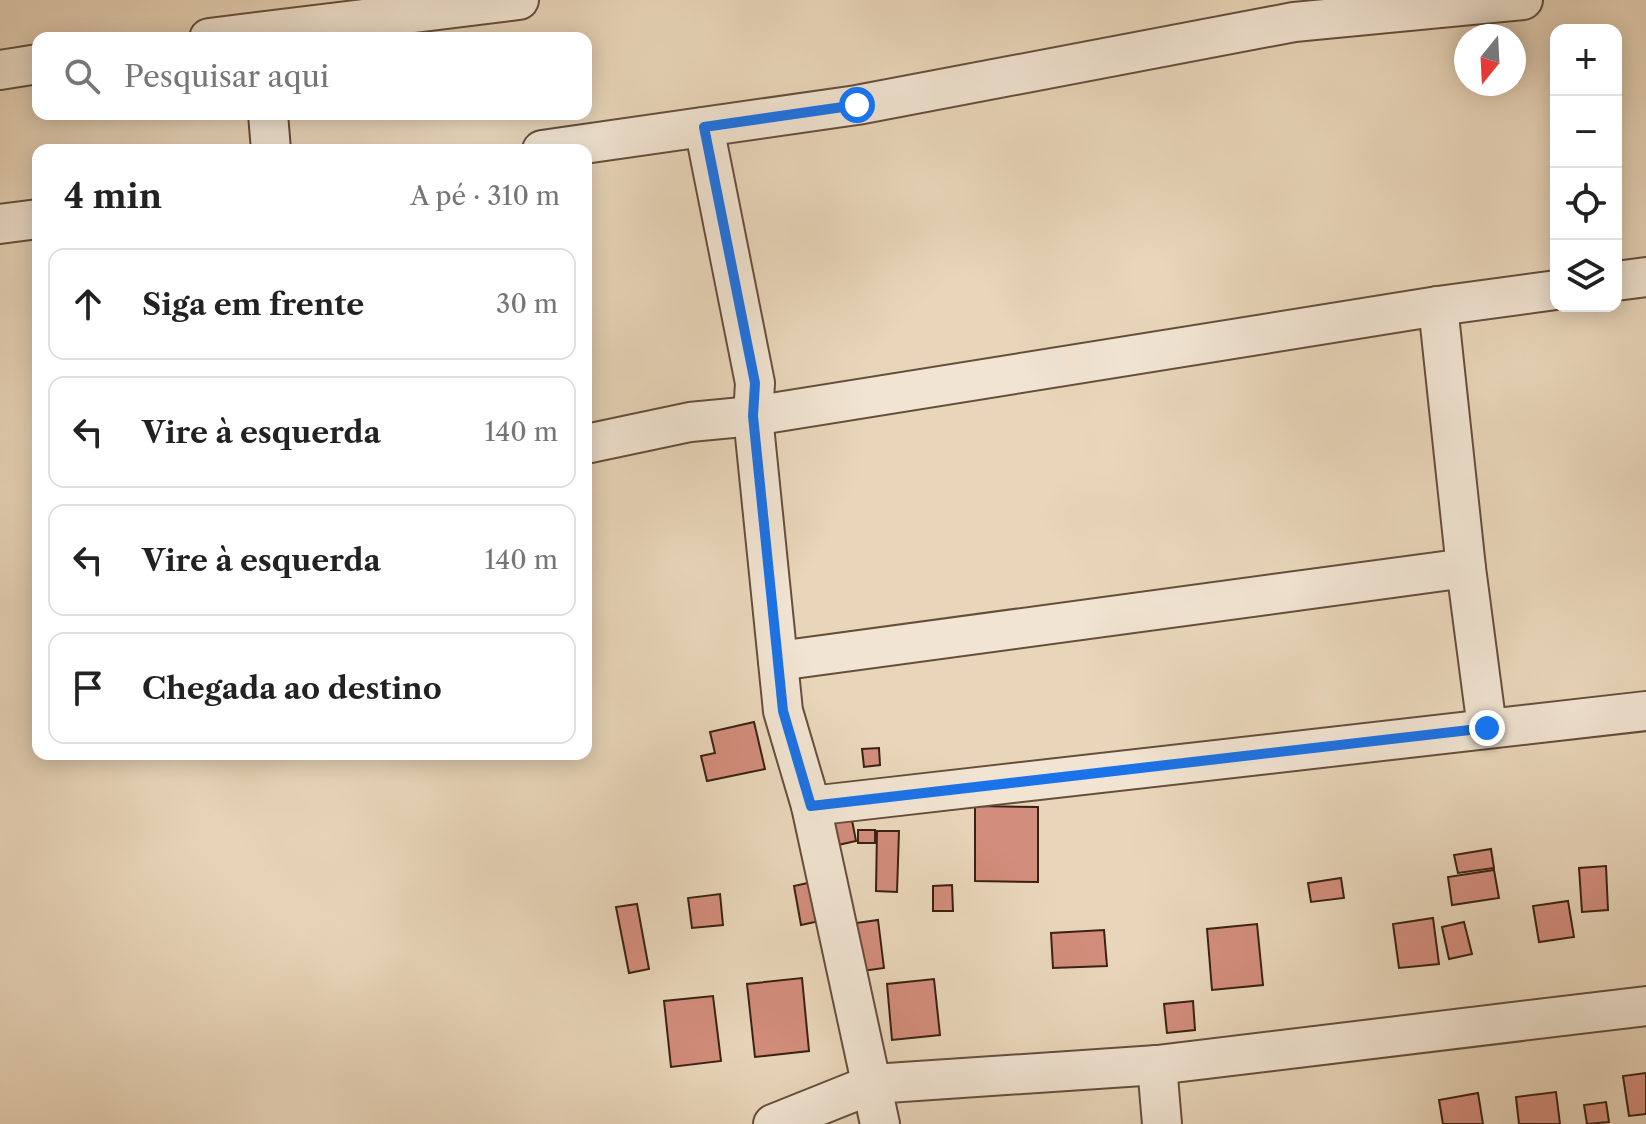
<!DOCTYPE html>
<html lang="pt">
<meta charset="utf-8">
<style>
:root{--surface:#fff;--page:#f2f2f2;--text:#222;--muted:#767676;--line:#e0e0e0}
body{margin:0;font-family:"Libre Caslon Text",serif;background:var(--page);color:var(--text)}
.controls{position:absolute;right:24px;top:24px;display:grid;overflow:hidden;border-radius:16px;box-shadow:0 4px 20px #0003}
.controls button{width:72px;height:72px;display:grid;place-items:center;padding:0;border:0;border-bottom:2px solid var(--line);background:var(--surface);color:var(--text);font:40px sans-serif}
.compass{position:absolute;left:1454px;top:24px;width:72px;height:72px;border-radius:50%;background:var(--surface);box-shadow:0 4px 20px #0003;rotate:198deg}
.stop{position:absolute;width:24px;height:24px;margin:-18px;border:6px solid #1a73e8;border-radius:50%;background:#fff}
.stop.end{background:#1a73e8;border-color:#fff;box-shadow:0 2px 8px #0008}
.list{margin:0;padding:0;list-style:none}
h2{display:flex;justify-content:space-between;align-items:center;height:104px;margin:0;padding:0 32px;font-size:34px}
h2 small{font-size:26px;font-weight:400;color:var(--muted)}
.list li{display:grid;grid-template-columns:52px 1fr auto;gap:24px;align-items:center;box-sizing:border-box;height:112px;margin:0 16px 16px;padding:0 16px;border:2px solid var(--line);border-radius:16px}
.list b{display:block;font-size:30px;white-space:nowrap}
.list em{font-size:26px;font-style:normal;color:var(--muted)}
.icon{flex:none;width:44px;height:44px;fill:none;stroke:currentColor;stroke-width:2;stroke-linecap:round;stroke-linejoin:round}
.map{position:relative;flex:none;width:1646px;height:1124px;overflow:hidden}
.search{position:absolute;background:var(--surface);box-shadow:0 4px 20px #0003;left:32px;top:32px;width:560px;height:88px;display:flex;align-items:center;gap:20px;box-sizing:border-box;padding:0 28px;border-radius:16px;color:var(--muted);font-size:30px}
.panel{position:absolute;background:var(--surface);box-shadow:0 4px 20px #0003;left:32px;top:144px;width:560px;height:616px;border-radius:16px}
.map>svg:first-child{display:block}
</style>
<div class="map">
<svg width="1646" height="1124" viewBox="0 0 1646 1124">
<rect width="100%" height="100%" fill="#e9d6ba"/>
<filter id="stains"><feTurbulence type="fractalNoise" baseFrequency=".0025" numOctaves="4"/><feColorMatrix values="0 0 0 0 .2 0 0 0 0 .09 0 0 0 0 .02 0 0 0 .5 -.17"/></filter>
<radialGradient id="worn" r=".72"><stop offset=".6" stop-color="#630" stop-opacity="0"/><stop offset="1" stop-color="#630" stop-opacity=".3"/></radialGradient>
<g fill="#d38d7c" stroke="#3a2112" stroke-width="2">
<path d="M754,722L765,769L707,781L701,756L715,753L710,732Z"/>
<path d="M879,748L880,765L864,767L862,749Z"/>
<path d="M975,806L1038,807V882L975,881Z"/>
<path d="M851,815L856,841L838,845L833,818Z"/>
<rect x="858" y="830" width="17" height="13"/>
<path d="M877,831H899L897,892L876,891Z"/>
<path d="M1491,849L1494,868L1458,873L1454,855Z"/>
<path d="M1606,866L1608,910L1582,912L1579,868Z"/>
<path d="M1494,870L1499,898L1452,905L1448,877Z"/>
<path d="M1341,878L1344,898L1311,902L1308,883Z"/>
<path d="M817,881L824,920L801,925L794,886Z"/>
<path d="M952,885L953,911H933V886Z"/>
<path d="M720,894L723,925L692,928L688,898Z"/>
<path d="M1568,901L1574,937L1539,942L1533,906Z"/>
<path d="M637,904L649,969L629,973L616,907Z"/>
<path d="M1433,918L1439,964L1399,968L1393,924Z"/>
<path d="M878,920L884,968L862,971L856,923Z"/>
<path d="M1464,922L1472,954L1449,959L1442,927Z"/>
<path d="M1257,924L1263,985L1212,990L1207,929Z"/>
<path d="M1104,930L1107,966L1053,968L1051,933Z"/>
<path d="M802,978L809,1051L755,1057L747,984Z"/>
<path d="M934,979L940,1035L892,1040L887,984Z"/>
<path d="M713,996L721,1061L671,1067L664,1001Z"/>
<path d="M1193,1001L1195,1030L1167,1033L1164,1004Z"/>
<path d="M1646,1073V1114L1629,1116L1623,1076Z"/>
<path d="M1556,1092L1560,1124H1519L1516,1097Z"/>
<path d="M1478,1093L1483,1124H1443L1439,1100Z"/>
<path d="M1606,1102L1609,1122L1587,1124L1584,1105Z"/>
</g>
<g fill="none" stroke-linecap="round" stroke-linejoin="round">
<defs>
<g id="minor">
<path d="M209,38L519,0"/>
<path d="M0,70L38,64"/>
<path d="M268,114L271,150"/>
<path d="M704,127L755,383L753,416L783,711L811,806L880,1124"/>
<path d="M542,150L857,105L1294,22L1523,0"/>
<path d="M0,224L38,219"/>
<path d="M1616,281L1646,277"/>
<path d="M1438,306L1466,568L1487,728"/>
<path d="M586,444L690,422L753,416L1438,306L1556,290"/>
<path d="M778,661L1466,568"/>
<path d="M811,806L1646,711"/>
<path d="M1157,1065L1162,1124"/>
<path d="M773,1124L873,1084L1157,1065L1646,1006"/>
</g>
</defs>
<use href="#minor" stroke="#664e3c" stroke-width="42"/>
<use href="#minor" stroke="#f1e4d2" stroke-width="38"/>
</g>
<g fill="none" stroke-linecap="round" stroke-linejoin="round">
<path stroke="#1a73e8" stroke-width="10" d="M857,105L704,127L755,383L753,416L783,711L811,806L1487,728"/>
</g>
<rect width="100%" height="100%" filter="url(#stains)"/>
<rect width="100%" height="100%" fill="url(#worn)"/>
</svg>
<div class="controls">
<button>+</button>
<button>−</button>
<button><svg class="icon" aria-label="locate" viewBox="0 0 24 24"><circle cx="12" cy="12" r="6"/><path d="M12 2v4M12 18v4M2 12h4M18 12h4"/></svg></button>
<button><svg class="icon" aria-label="layers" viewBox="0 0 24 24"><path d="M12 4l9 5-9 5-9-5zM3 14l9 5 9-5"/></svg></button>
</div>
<svg class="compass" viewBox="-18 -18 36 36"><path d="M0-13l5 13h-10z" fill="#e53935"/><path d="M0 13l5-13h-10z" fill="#767676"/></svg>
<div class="stop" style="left:857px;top:105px"></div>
<div class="stop end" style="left:1487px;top:728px"></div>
<div class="search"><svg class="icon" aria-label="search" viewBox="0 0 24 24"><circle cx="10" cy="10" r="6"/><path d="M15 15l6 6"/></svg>Pesquisar aqui</div>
<section class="panel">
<h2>4 min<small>A pé · 310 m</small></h2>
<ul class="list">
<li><svg class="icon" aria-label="ahead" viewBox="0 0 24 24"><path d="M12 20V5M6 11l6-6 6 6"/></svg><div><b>Siga em frente</b></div><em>30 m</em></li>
<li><svg class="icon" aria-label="left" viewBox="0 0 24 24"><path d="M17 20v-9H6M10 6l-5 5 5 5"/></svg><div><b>Vire à esquerda</b></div><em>140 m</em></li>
<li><svg class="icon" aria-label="left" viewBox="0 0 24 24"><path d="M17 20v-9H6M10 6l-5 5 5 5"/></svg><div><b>Vire à esquerda</b></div><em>140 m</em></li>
<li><svg class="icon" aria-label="arrive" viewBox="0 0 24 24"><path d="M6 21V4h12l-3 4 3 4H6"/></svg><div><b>Chegada ao destino</b></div></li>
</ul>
</section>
</div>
